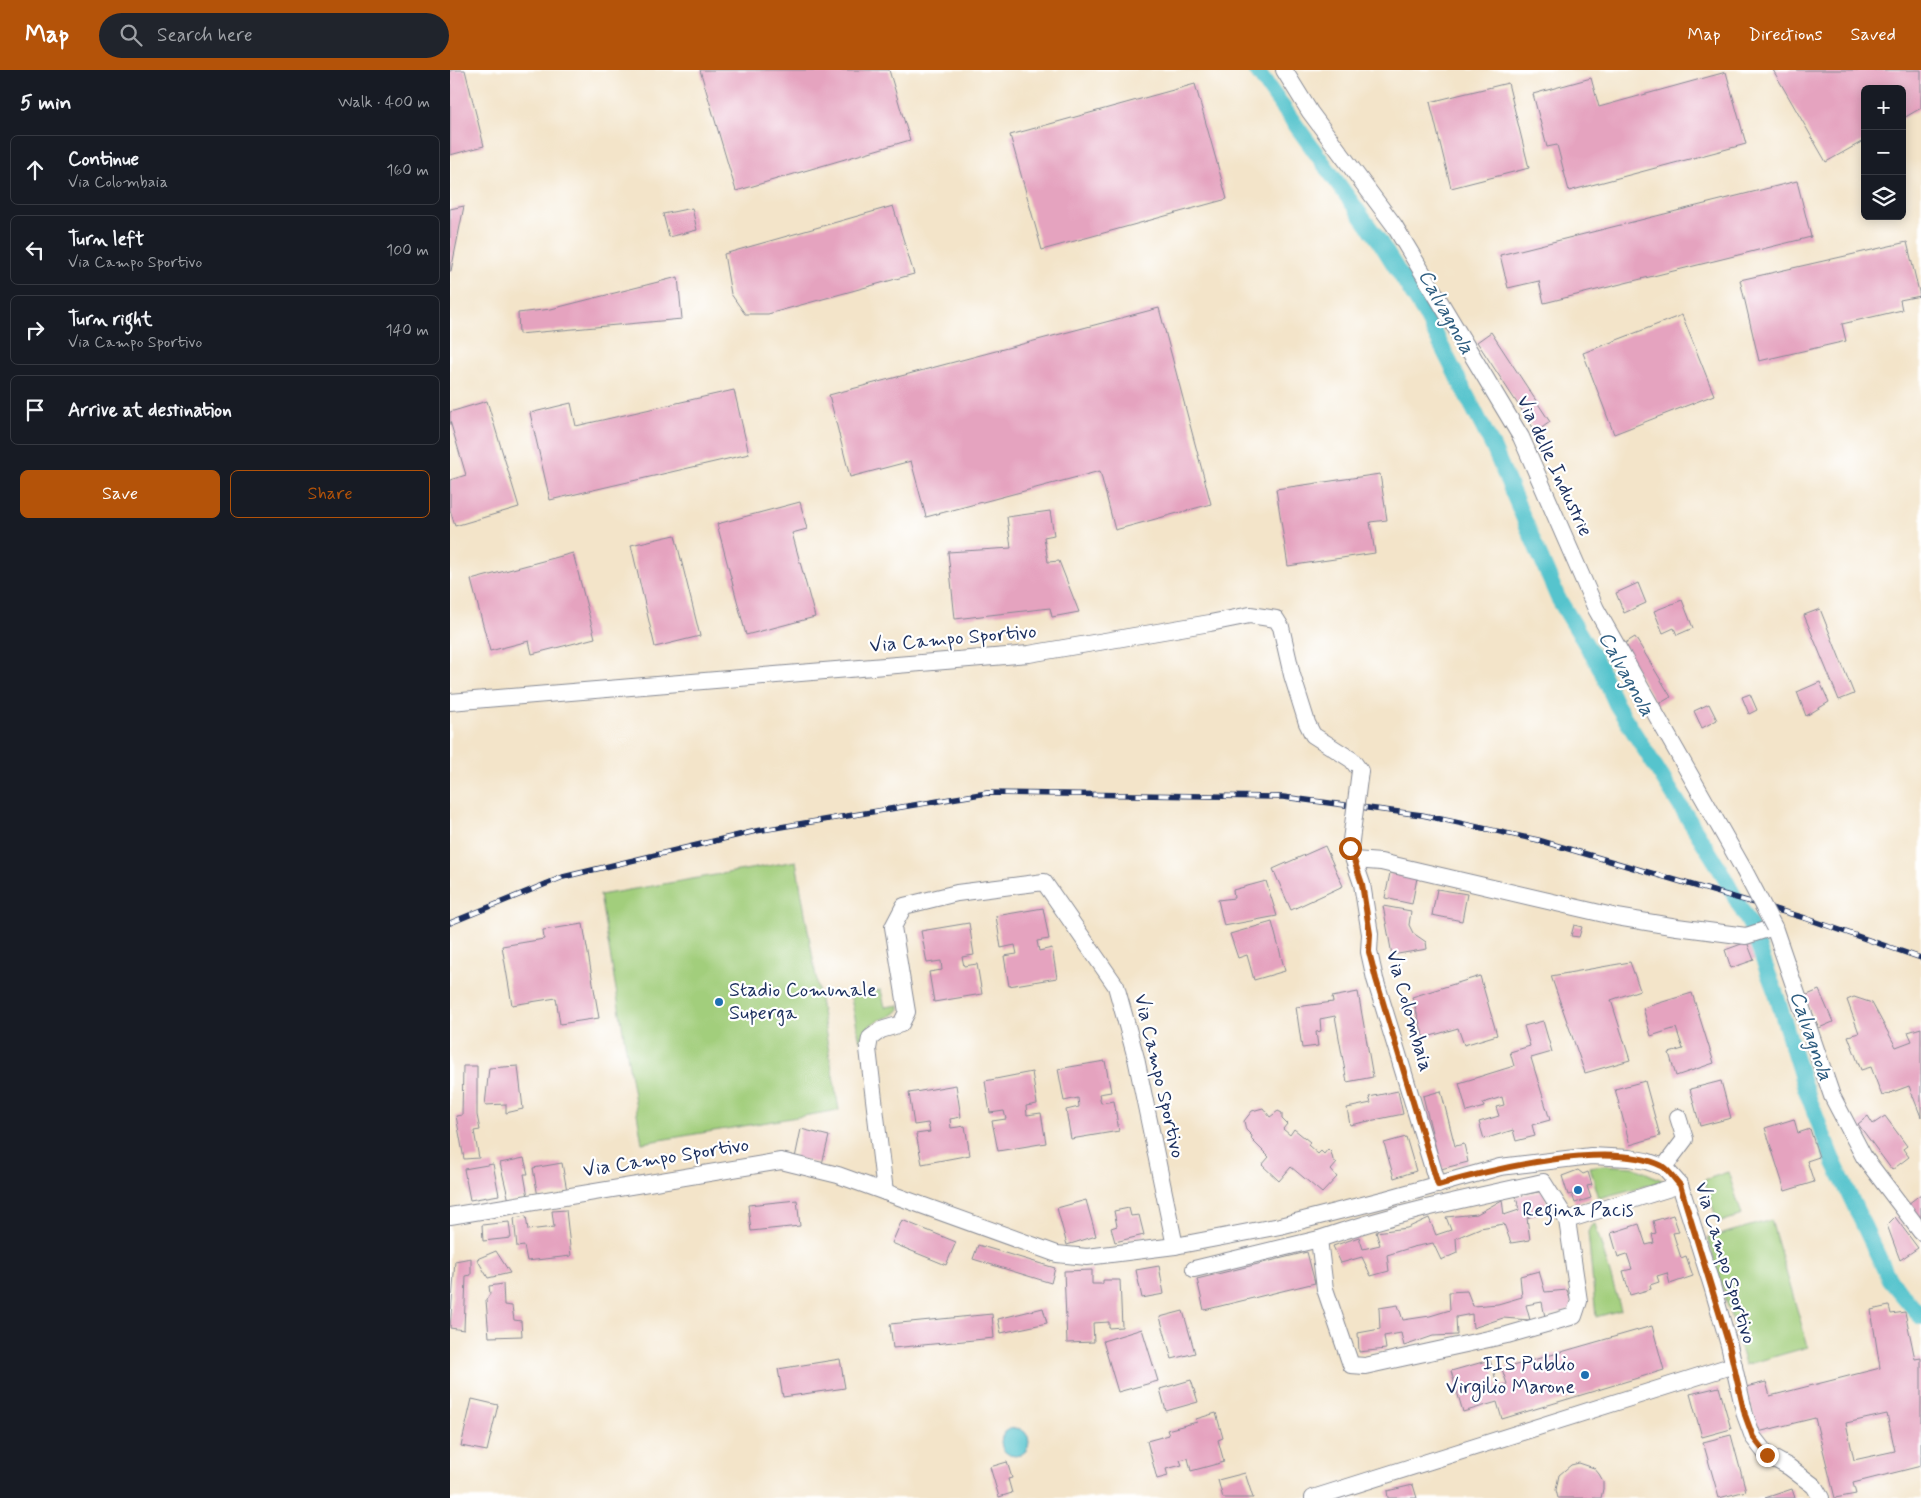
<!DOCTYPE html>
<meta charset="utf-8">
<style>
:root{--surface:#171b24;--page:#20242c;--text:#f1f3f6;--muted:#9ea1a6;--line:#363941;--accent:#b45309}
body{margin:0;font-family:Mynerve,sans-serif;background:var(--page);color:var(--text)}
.controls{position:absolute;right:15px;top:15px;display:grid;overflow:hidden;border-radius:8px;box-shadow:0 2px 12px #0003}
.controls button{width:45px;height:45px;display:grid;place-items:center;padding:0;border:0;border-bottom:1px solid var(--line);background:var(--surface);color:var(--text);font:25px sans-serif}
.stop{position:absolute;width:15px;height:15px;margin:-11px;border:4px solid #b45309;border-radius:50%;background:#fff}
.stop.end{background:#b45309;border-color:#fff;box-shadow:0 1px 5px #0008}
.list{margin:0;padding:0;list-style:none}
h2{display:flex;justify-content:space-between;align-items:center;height:65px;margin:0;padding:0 20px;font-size:21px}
h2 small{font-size:16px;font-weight:400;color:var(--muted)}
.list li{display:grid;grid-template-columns:32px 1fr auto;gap:15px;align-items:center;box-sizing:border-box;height:70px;margin:0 10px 10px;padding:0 10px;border:1px solid var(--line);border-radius:8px}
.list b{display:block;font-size:19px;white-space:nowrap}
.list p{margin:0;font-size:16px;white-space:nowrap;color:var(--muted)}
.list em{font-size:16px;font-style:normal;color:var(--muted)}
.actions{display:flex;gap:10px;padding:15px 20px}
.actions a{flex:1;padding:11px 0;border:1px solid var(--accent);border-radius:8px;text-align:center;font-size:18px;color:var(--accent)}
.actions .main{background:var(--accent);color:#fff}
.icon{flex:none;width:28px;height:28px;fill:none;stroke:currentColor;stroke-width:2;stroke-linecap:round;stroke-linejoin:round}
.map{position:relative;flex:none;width:1471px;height:1428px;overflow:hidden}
header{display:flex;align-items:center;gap:30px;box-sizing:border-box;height:70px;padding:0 25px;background:var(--accent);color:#fff}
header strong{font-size:24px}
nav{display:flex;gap:28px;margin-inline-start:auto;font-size:18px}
.search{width:350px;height:45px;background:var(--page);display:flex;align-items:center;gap:12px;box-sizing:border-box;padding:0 18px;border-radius:28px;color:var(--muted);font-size:19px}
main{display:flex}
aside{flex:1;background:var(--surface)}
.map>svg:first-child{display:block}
</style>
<header>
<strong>Map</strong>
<div class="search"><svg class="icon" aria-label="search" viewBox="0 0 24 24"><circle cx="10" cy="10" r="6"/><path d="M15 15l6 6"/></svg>Search here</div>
<nav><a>Map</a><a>Directions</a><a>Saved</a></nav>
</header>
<main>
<aside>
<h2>5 min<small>Walk · 400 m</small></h2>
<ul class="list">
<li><svg class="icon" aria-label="ahead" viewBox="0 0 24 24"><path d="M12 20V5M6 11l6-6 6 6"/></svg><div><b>Continue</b><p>Via Colombaia</p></div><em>160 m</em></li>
<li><svg class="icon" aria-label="left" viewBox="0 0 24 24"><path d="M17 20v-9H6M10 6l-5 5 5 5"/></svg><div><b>Turn left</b><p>Via Campo Sportivo</p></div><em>100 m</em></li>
<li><svg class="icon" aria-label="right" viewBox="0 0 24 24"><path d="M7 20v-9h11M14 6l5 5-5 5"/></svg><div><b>Turn right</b><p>Via Campo Sportivo</p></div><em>140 m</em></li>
<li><svg class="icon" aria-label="arrive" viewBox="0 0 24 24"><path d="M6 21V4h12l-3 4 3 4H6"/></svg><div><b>Arrive at destination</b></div></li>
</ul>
<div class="actions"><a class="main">Save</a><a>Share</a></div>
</aside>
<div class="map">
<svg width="1471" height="1428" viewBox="0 0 1471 1428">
<rect width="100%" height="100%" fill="#fff"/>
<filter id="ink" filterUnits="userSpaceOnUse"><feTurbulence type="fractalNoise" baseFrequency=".02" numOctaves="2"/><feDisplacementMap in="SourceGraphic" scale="10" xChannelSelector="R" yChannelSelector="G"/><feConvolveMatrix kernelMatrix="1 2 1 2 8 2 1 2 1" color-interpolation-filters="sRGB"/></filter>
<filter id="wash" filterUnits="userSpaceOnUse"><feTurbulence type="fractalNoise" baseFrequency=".0096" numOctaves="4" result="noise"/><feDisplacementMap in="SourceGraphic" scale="20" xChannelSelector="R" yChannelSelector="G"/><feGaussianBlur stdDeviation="1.12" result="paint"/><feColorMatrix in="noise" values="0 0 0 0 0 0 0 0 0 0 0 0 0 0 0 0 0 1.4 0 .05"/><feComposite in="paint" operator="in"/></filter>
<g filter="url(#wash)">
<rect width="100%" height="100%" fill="#f3e4c9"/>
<g fill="#a2ce7b" stroke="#5e7e6c">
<path d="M346,791L389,1040L192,1073L150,825Z"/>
<path d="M431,920L435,937L449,935V939C442,949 431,947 422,954C416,958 413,965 410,971L400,924Z"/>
<path d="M1152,1095L1183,1097L1214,1111L1149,1128L1140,1097Z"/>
<path d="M1278,1102L1292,1145L1268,1153L1254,1110Z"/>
<path d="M1321,1150L1358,1277L1295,1295L1258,1168Z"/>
<path d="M1145,1154L1171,1240L1146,1247L1138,1162L1141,1156Z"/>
</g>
<circle fill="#57c4cd" stroke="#397a96" cx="565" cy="1372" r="14"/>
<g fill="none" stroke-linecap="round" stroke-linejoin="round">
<path stroke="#57c4cd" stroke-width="16" d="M806,0L928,169L975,244L1043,377L1108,528L1149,596L1166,634L1268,796L1300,855L1326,924L1354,1015L1382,1088L1439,1209L1471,1247"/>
</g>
<g id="blocks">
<g fill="#e5a3bf" fill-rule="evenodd">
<path d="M0,0H15L34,76L0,85Z"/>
<path d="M250,0H439L460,70L286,121Z"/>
<path d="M1323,0H1471V38L1452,49V19H1415V70L1376,92Z"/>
<path d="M1276,2L1296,74L1119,121L1107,75L1097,77L1083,24L1141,8L1149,37Z"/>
<path d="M1058,13L1079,98L1001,118L980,32Z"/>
<path d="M745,14L777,129L592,180L560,65Z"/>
<path d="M1347,111L1361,167L1094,233L1089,211L1058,218L1050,185Z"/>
<path d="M14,136L1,201H0V139Z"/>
<path d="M443,136L464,204L318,244H295L281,224L274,184Z"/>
<path d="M242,138L247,160L219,167L213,144Z"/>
<path d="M1457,172L1470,226L1450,230L1452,240L1392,254L1396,271L1309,291L1290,210Z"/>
<path d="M228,207L232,249L69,264L68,243L101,239Z"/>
<path d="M709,238L761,434L665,460L650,401L476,447L461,391L400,407L379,325Z"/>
<path d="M1232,245L1264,325L1164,364L1133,283Z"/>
<path d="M1041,262L1100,352L1086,362L1027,272Z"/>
<path d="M284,320L299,384L100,430L80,343L121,333L126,356Z"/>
<path d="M37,331L69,437L5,456L0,440V410L16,405L0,351V342Z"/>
<path d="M930,404L937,450L920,452L925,483L838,496L826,419Z"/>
<path d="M350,432L357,459L342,463L365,547L296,565L267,454Z"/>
<path d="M600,441L604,465L594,467L598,492L609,491L629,542L602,547L600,538L505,549L498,482L561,478L557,447Z"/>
<path d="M225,465L250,566L205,577L181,475Z"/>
<path d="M123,483L145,568L82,584L79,571L40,581L21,510Z"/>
<path d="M1188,513L1196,533L1174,543L1166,523Z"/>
<path d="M1232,530L1243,558L1227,565L1224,558L1213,563L1204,541Z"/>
<path d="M1370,539L1404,624L1389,630L1354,545Z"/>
<path d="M1185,567L1221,627L1207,635L1172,575Z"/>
<path d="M1370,612L1379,632L1356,646L1347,622Z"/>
<path d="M1300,624L1307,640L1299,644L1292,627Z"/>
<path d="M1259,634L1267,650L1252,658L1244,641Z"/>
<path d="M875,776L893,816L841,840L823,799Z"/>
<path d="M940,803L967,808L962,834L935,828Z"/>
<path d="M816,811L827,846L774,856L768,830L784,828L783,820Z"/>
<path d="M987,819L1017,824L1012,851L982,845Z"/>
<path d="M933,836L961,841L959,855L963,863L976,872L977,879L942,885Z"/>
<path d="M593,838L599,869L587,871L589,881L602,878L607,908L559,916L554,886L567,884L565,875L551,878L546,846Z"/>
<path d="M822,852L835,901L804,910L797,885L788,888L780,864Z"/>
<path d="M519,853L524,885L512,887L514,896L527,894L532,924L484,932L479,902L492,900L491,891L477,893L471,861Z"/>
<path d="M133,854L149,948L110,954L106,928L62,935L52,876L94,869L93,860Z"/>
<path d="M1124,855L1132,857L1129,867L1121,866Z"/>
<path d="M1297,872L1304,890L1281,898L1275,880Z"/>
<path d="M1180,892L1190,920L1161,930L1180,990L1135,1003L1101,906Z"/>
<path d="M1030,906L1047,965L1014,975L1008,958L974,968L962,927Z"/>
<path d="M1369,920L1383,952L1369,958L1355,926Z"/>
<path d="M908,922L923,1007L897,1012L885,946L870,949L871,961L866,962L868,976L852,978L846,937L883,932L882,927Z"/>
<path d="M1242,923L1264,993L1226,1006L1219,983L1233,979L1226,958L1201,966L1193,938Z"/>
<path d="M1404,927L1422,933L1446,977L1462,971L1458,962L1471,958V1047L1459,1016L1432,1026L1421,997L1411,1000L1398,966L1409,963L1397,930Z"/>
<path d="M1093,951L1102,982L1081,988L1100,1050L1082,1055L1085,1066L1066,1071L1063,1060L1034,1069L1029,1052L1049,1046L1046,1037L1054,1035L1052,1027L1033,1033L1034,1037L1017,1042L1009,1013L1064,996L1060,982L1080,976L1074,956Z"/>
<path d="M655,991L661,1022L649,1024L651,1033L664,1031L669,1061L621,1069L616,1040L629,1037L628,1028L614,1031L608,999Z"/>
<path d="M13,996H27V1045L30,1060L24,1061L29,1088L14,1089L6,1046L12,1045Z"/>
<path d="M68,996L73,1039L56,1043V1034L35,1035L39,998Z"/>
<path d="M582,1002L587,1034L576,1036L577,1045L591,1043L596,1073L548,1081L542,1051L556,1049L554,1041L540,1043L535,1011Z"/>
<path d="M1195,1011L1210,1066L1180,1075L1165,1019Z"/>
<path d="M1271,1011L1281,1048L1250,1056L1240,1019Z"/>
<path d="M506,1015L511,1047L500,1049L501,1058L515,1056L520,1085L472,1094L466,1064L480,1062L478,1053L464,1055L459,1023Z"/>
<path d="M948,1021L953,1044L900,1055L897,1038L921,1033L919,1027Z"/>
<path d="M991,1021L1005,1076L1014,1074L1018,1092L991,1099L973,1026Z"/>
<path d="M813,1038L820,1047L828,1041L832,1043V1049L837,1054L833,1059L840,1065L844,1059L860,1072L858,1075L868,1084L871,1081L874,1084L878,1079L881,1082L883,1090L887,1093L881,1100L887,1107L872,1123L841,1097L829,1111L812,1095L819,1087L801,1069L802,1066L796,1060L794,1051L802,1041Z"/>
<path d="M1418,1046L1423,1054L1435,1046L1457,1076L1453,1079L1459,1087L1442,1100L1408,1054Z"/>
<path d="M1344,1049L1348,1063L1360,1059L1369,1087L1357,1091L1364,1112L1335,1121L1315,1058Z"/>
<path d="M351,1059L379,1066L372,1094L345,1088Z"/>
<path d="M956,1067L966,1101L944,1108L934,1073Z"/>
<path d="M74,1088L78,1104H74L78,1127L59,1131L50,1093Z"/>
<path d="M112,1093L117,1121L88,1127L83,1098Z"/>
<path d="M43,1094L49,1125L20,1130L14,1099Z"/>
<path d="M1128,1100L1133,1104L1138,1102L1142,1115L1137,1116L1141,1128L1125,1133L1122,1124L1118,1125L1112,1106Z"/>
<path d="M1094,1121L1098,1140L1077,1148L1080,1170L1061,1173L1054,1154L1030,1158L1006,1168L1007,1183L991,1190L983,1173L963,1177L937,1185L939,1201L921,1206L912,1187L891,1193L883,1176L909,1167L913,1179L930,1175L926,1162L957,1158L979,1148L986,1165L1001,1160L996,1147L1027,1144L1052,1130L1054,1145L1069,1140L1066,1126Z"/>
<path d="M1471,1124V1150L1458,1134Z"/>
<path d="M347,1130L350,1156L301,1161L298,1135Z"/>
<path d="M636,1130L646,1166L617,1175L607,1138Z"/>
<path d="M679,1138L681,1146L689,1145L694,1165L665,1172L661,1158L667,1156L664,1141Z"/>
<path d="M116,1140L121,1186L77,1191L74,1176L67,1177L64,1148L76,1146L78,1160L104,1157L102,1141Z"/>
<path d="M1223,1145L1229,1162L1223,1163L1231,1188L1236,1186L1243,1206L1220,1214L1217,1203L1207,1206L1209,1212L1200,1215L1201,1219L1180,1225L1173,1201L1182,1199L1177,1184L1168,1187L1161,1163L1189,1154L1196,1175L1204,1173L1202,1164L1206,1163L1203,1151Z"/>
<path d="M1445,1147L1468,1178L1450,1190L1437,1155Z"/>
<path d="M452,1150L506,1172L496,1195L442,1173Z"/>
<path d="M59,1152L61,1168L33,1171L32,1155Z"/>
<path d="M528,1175L605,1198L601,1213L523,1189Z"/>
<path d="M46,1181L60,1203L38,1208L27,1189Z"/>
<path d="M857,1182L865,1213L754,1240L747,1209Z"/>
<path d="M21,1188V1205L16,1206L14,1260L0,1258L5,1191Z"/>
<path d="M709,1196L714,1224L692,1228L686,1200Z"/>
<path d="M642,1200V1214H653V1210H670L672,1257L659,1258V1252L643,1253L644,1272L617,1273L614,1201Z"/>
<path d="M1089,1201L1095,1222L1117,1220L1123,1238L1095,1247L1092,1232L1076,1235L1080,1250L1053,1248L1023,1258L1022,1244L1006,1247L1007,1265L983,1266L954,1276L951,1263L934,1266L936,1279L909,1282L908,1263L930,1259L929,1238L948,1235L953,1250L980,1246L1000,1240L999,1222L1017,1221L1023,1236L1048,1234L1072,1227L1070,1206Z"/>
<path d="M53,1214L54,1235L62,1236L64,1250L71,1251L72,1266L39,1267L36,1230L40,1224L39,1216Z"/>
<path d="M1439,1236L1441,1244L1455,1242L1465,1289L1471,1288V1396L1403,1413L1406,1424L1385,1428L1365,1348L1308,1362L1296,1317L1316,1312L1320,1326L1430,1298L1421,1240ZM1437,1344L1445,1381L1404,1390L1396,1353Z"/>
<path d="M593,1238L597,1253L551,1263L548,1249Z"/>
<path d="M733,1241L745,1283L722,1289L710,1247Z"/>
<path d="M542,1244L544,1268L443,1278L440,1254Z"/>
<path d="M1202,1256L1214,1300L1052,1349L1047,1332L1013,1342L1001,1301L1040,1290L1048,1317L1057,1314L1052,1299Z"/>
<path d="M692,1259L708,1311L668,1322L653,1271Z"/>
<path d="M390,1289L395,1318L333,1327L328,1299Z"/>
<path d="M741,1310L748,1332L716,1341L710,1319Z"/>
<path d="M1269,1317L1281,1359L1252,1367L1240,1324Z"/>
<path d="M22,1329L48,1335L37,1381L11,1376Z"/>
<path d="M766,1343L773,1368L768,1370L774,1392L741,1401L738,1388L730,1390L732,1395L716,1399L718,1406L707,1409L697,1371L719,1365L717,1360L747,1352L746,1349Z"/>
<path d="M1281,1365L1296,1421L1269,1428L1253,1372Z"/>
<path d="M557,1392L562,1408L558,1409L562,1423L549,1427L540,1397Z"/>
<path d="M1129,1393L1144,1398L1149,1404L1153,1411V1419L1151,1428H1108L1106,1420L1109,1405L1121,1395Z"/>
<path d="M795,1403L803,1428H773L768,1410Z"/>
<path d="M963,1415L967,1428H938L937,1421Z"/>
<path d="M1342,1419L1345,1428H1315Z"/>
</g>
</g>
</g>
<g filter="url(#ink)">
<use href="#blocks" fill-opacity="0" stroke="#878a94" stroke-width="1"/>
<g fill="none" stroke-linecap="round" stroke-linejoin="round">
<defs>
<g id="minor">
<path d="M834,0L860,42L944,155L1071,367L1146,539L1294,800"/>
<path d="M0,632L579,584L760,553L800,545L826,549L831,557L842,605L857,653L863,665L902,690L910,701"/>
<path d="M901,782L912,814L920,864L919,882L925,909L988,1115"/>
<path d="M904,790L931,792L1167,847L1227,857L1296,866L1324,857L1382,1026L1414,1087L1471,1162"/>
<path d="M1214,1097L1235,1069L1228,1047"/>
<path d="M1093,1112L1117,1150L1129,1231L1124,1246L1057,1265L915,1296L901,1295L875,1219L869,1169C941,1144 1018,1128 1093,1112Z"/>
<path d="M435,1122L418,979L420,968L431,960L451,954L457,942L443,857L454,836L507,823L594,812L666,916L686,988L725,1176"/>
<path d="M0,1146L331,1091L388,1105L607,1184L637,1187L725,1176L830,1156L936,1129L1050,1097L1141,1086L1179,1088L1196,1091L1214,1097L1230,1115L1262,1216L1279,1275L1295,1345L1303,1367L1317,1385L1339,1397L1364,1416L1371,1428"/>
<path d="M1117,1150L1230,1115"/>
<path d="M744,1199L869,1169"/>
<path d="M863,1428L1284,1295"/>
</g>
</defs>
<use href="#minor" stroke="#878a94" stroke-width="18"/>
<use href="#minor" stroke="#fff" stroke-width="16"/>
<defs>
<path id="rail" d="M0,853L113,807L306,761L537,723L833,727L972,745L1088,770L1355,848L1471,888"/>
</defs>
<use href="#rail" stroke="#1b2f5e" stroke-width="5.5"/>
<use href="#rail" stroke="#fff" stroke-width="4" stroke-dasharray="11" stroke-linecap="butt"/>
<defs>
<g id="minor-bridge">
<path d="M900,778L910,701"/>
<path d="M1294,800L1324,857"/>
</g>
</defs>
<use href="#minor-bridge" stroke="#878a94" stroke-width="18" stroke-linecap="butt"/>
<use href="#minor-bridge" stroke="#fff" stroke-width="16"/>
</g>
</g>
<g fill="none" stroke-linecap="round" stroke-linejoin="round" filter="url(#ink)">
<path stroke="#b45309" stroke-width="6" d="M900,778L912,814L920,864L919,882L926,909L988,1115C1042,1099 1160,1070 1212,1096C1219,1100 1225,1110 1230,1115L1279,1275L1295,1345L1303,1367L1317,1385"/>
</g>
<g fill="#1f6fb2" stroke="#fff" stroke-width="2">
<circle cx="269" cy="932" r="5"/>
<circle cx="1128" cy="1120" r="5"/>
<circle cx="1135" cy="1305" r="5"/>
</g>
<g text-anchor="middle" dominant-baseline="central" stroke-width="4.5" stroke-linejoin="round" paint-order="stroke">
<g font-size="20" fill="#1b2f5e" stroke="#fff">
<text transform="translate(1104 396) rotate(65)">Via delle Industrie</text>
<text transform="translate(503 569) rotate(-5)">Via Campo Sportivo</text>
<text transform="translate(959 941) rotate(74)">Via Colombaia</text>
<text transform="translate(709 1006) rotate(77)">Via Campo Sportivo</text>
<text transform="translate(216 1088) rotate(-9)">Via Campo Sportivo</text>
<text transform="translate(1275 1193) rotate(73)">Via Campo Sportivo</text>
</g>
<g font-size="20" fill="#1b2f5e" stroke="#fff" text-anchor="start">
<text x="279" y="920">Stadio Comunale<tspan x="279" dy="23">Superga</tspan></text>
<text x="1128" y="1140" text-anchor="middle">Regina Pacis</text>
<text x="1125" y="1294" text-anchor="end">IIS Publio<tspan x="1125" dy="23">Virgilio Marone</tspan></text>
</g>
<g font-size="21" font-style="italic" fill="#2d5c7f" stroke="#fff">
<text transform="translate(996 242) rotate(61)">Calvagnola</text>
<text transform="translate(1176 604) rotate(61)">Calvagnola</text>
<text transform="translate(1361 966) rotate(71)">Calvagnola</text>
</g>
</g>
</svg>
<div class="controls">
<button>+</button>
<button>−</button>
<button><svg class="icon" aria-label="layers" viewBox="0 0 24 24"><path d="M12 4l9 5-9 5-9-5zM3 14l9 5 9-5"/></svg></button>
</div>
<div class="stop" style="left:900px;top:778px"></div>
<div class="stop end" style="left:1317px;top:1385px"></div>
</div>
</main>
